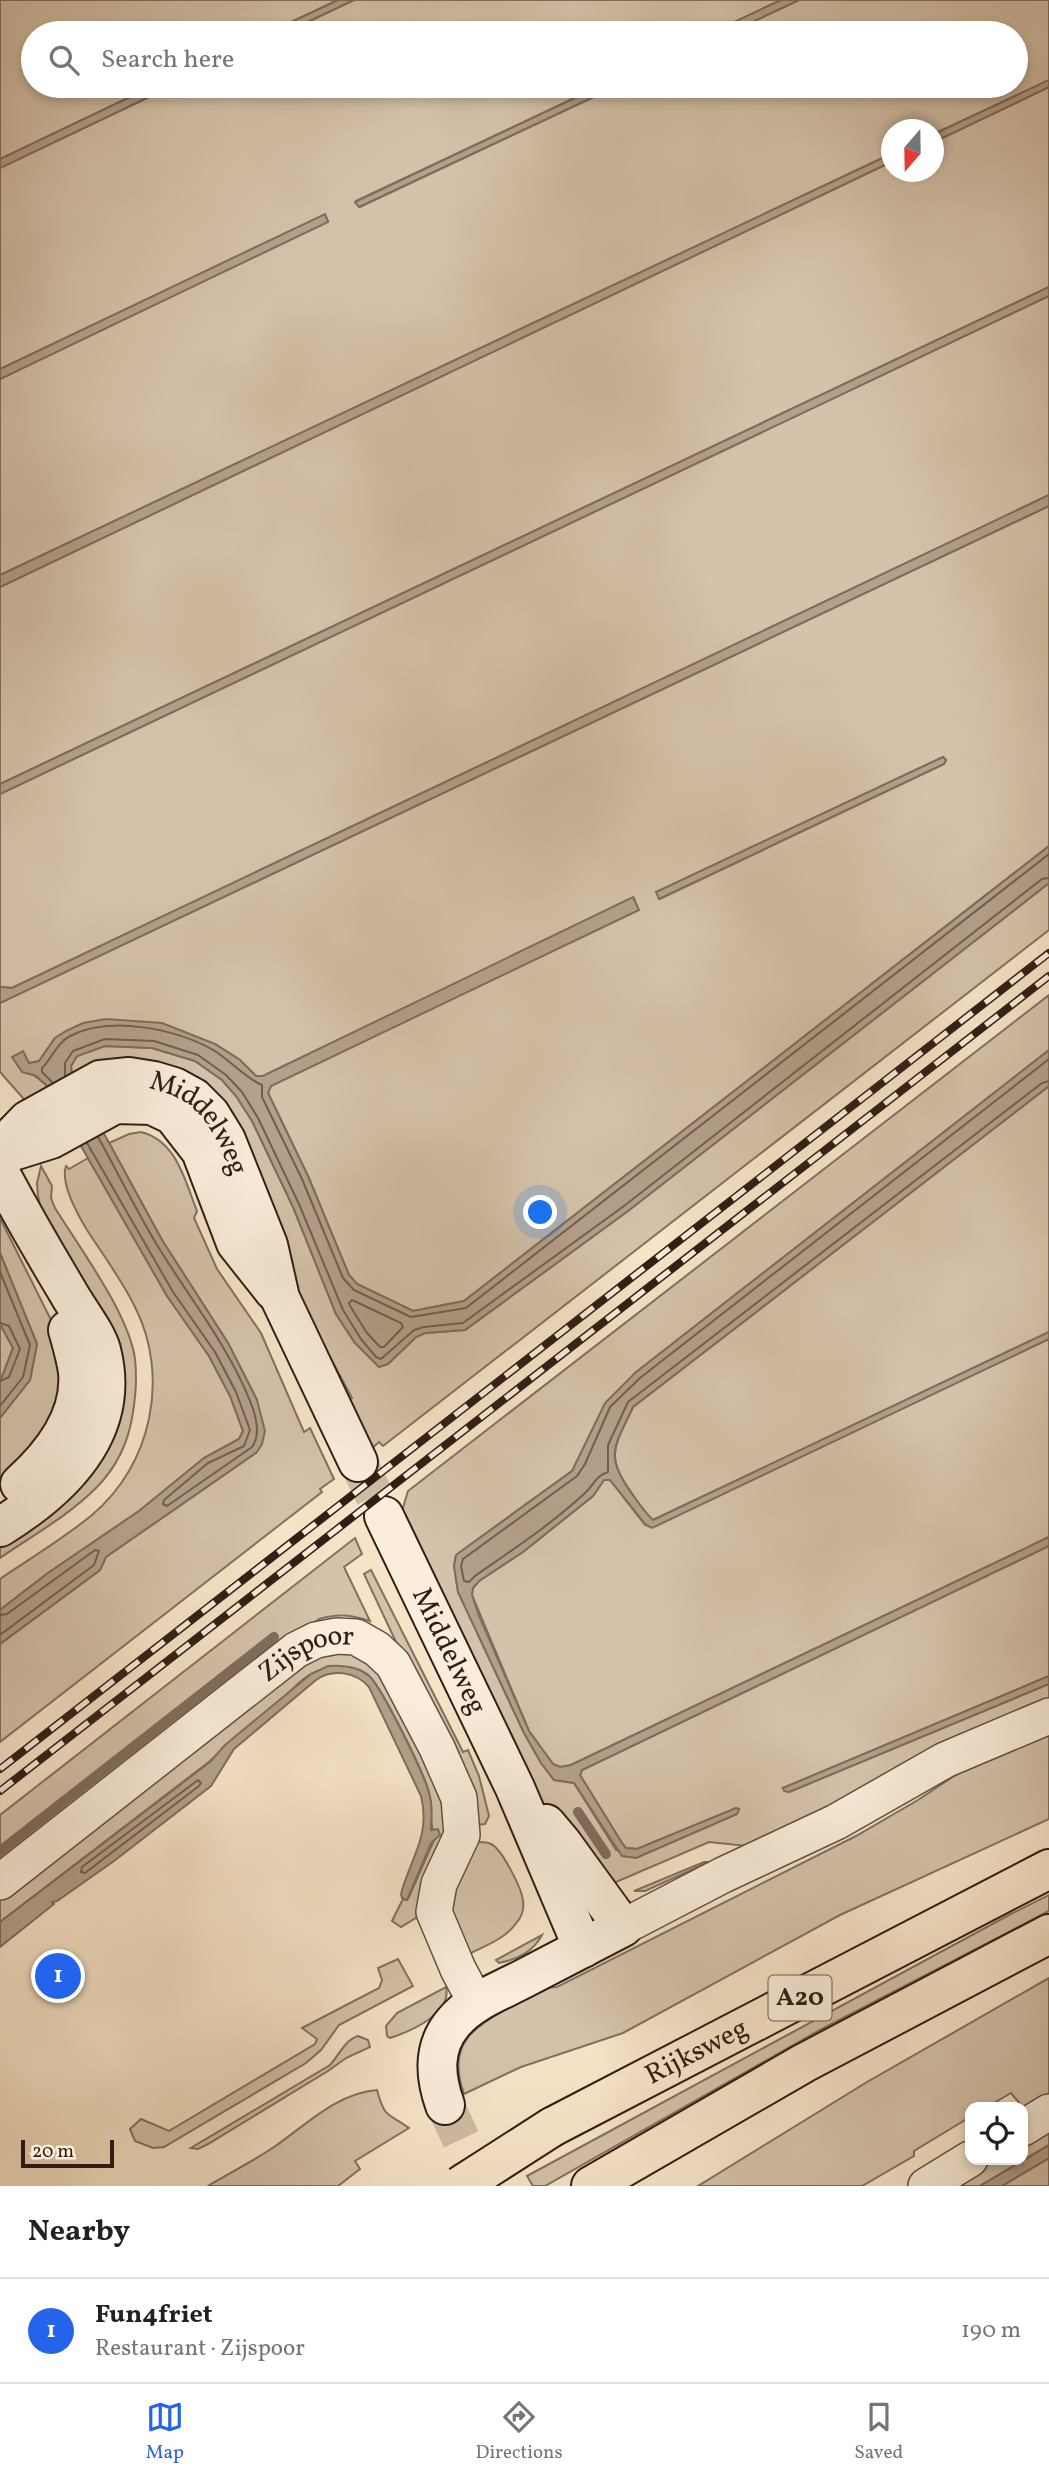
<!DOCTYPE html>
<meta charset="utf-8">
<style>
:root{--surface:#fff;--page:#f2f2f2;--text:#202124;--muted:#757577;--line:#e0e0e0;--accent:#2563eb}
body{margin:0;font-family:Vollkorn,serif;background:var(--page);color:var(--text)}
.controls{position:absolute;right:21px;bottom:21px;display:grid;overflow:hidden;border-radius:14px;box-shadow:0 4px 10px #0003}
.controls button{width:63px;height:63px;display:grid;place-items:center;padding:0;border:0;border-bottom:2px solid var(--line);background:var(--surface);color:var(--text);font:35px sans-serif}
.compass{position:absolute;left:881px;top:119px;width:63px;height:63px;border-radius:50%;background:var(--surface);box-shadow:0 4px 10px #0003;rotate:200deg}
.scale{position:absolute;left:21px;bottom:18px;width:93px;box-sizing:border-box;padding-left:7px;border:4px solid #311d16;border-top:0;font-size:19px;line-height:24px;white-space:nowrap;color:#311d16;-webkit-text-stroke:5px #faeddb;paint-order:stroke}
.you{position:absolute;left:541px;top:1213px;width:24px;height:24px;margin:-18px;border:5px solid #fff;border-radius:50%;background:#1a73e8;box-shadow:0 0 0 10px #1a73e833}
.badge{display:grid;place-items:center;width:46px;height:46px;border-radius:50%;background:var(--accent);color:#fff;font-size:23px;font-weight:700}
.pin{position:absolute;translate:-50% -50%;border:4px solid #fff;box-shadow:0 2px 7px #0006}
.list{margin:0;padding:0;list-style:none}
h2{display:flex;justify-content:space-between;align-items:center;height:91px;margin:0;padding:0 28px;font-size:30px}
h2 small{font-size:23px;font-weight:400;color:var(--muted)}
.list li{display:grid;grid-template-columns:46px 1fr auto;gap:21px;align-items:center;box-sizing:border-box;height:105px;padding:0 28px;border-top:2px solid var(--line)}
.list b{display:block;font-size:26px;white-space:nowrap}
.list p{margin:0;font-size:23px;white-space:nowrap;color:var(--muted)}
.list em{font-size:23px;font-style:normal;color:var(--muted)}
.icon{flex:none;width:38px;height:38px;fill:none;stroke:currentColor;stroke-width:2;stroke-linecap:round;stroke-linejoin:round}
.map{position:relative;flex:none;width:1049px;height:2186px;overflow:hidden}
.search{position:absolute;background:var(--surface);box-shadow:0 4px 10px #0003;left:21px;right:21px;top:21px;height:77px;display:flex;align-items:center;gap:18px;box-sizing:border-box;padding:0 24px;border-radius:38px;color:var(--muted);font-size:26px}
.sheet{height:196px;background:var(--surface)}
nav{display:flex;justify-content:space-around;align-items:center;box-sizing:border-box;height:98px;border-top:2px solid var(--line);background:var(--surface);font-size:19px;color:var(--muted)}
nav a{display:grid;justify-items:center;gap:4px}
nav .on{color:var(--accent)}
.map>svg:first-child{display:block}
</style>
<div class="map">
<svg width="1049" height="2186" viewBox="0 0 1049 2186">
<rect width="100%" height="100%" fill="#f7e4c8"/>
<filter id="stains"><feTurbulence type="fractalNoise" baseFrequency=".00286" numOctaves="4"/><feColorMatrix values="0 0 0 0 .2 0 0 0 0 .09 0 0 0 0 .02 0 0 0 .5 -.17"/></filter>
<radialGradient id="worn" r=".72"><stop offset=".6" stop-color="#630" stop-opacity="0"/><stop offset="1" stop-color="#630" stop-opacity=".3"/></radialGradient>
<g fill="#d5c2aa" stroke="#837060" stroke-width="2" fill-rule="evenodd">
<path d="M0,0H338L268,33H33V86H153L0,159Z"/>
<path d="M354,0H781L711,33H284Z"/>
<path d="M799,0H1049V80L934,134V130H892L891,154L0,575V379L328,221L325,215L0,369V168L172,86H600L356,201L360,207L617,86H1016V33H729Z"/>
<path d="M1049,87V287L0,784V587L891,162L892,172H934V142Z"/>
<path d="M1049,296V495L12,988L0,987V794Z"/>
<path d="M1049,506V846L464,1301L413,1311L357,1284L349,1275L308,1176L268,1093L271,1085L638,910L634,898L263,1076H256L240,1060L215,1044L55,1038L39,1061L29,1063L12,1057L46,1085L50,1092L29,1105L0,1072V1003ZM943,757L946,760L944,764L660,899L657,892Z"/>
<path d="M1049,883V930L383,1446L379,1442L367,1453L343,1404L352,1398L303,1307L258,1188L72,1075L71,1066L77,1056L105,1046L152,1048L195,1061L222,1080L236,1096L252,1121L293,1207L336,1314L355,1343L388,1364L416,1337L425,1333L465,1330L628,1211Z"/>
<path d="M1049,995V1050L635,1373L572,1471L456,1555L454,1566L458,1592L524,1733L541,1763L554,1780L574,1783L616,1850L636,1858L737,1814L739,1809L736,1808L637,1849L626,1848L622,1843L580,1775L582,1770L1049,1546V1676L783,1788L789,1792L1049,1684V1704L747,1846L709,1842L609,1885L528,1784L402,1511L408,1491Z"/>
<path d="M1049,1086V1332L653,1520C643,1511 636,1500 629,1489C604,1455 617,1442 633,1407Z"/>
<path d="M141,1132C177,1141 185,1181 197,1211L194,1218L217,1269L261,1333L304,1432L310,1428L334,1479L320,1489L322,1492L0,1742V1644L100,1570L106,1557L257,1452V1400L228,1343L162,1240L109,1143L129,1134Z"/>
<path d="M88,1158L167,1296L209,1356L230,1396L243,1431L239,1439L204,1458L139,1511L48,1573L0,1610V1579C31,1558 64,1538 92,1515C152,1465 170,1376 135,1307C122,1280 103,1255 87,1230C78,1215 60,1183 66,1166L69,1169Z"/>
<path d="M41,1166L52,1186L51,1198L55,1208C79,1247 129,1314 135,1359C137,1377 136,1394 133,1412C129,1441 116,1468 96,1488C68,1516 32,1536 0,1558V1540L94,1460L38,1196L37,1183Z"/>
<path d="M0,1218L50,1318L61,1346L65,1385L38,1450L0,1487V1418L30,1380L37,1344L0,1253Z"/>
<path d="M0,1324L13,1348L0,1382Z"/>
<path d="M1049,1339V1537L571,1765L560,1767L553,1764L529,1731L472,1595L473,1588L479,1581L523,1552L593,1496L604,1480H610L645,1525L652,1527Z"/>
<path d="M355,1538L362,1554L344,1567L370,1621C351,1615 338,1613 319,1619L0,1866V1815Z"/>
<path d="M371,1570L463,1752L468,1750L479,1776L489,1816L485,1824L477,1825L413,1671L396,1642L364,1574Z"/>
<path d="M313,1652L360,1653L399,1698L451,1824L422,1914L401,1927L392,1921L403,1899L407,1900L409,1897L435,1838C428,1822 434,1803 427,1786C421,1768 380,1682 367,1674C351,1664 326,1665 311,1674C300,1680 291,1691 282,1699C258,1720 233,1740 210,1761L0,1922V1894Z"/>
<path d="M1049,1732V1819L840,1915L623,2033L521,2067L464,2094C446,2043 473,2028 513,2005C528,1996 540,1987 557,1987L856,1836L918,1800L972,1764Z"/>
<path d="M480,1842C483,1842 489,1843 491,1844C502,1849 522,1889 523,1901C524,1908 522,1916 517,1922C506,1939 484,1946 467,1955L451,1926V1889L474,1844Z"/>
<path d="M704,1862H709L645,1891H634Z"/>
<path d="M1049,1895V1911L818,2031L545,2186H533L527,2176L1009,1915Z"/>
<path d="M542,1935C533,1952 518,1959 499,1963L496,1960Z"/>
<path d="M398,1959L413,1986L339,2025L321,2050L306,2063L164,2147L153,2148L135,2141L130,2129L141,2119L169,2131L315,2044L317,2039L302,2028L379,1988L382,1980L378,1968Z"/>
<path d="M1049,1978V2097L1026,2111L1011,2093L987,2107H970V2117L914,2151V2156L862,2186H698L867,2082Z"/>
<path d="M446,1987C452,2014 411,2031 390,2038L387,2036L386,2026L397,2013Z"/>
<path d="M358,2036L368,2040L370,2047L346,2058L328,2071L208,2144L198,2149L191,2148L330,2065C339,2055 345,2040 358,2036Z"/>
<path d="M377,2090C385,2119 387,2112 409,2128L355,2161L360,2169L338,2186H208C230,2173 253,2161 274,2147C306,2125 337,2093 377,2090Z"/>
<path d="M1049,2126V2145L980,2186H948L992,2160H1023V2141Z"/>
<path d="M1049,2158V2186H1002Z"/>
</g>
<g fill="#b4a08b" stroke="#806c5c" stroke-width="2">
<path d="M338,0H354L284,33H268Z"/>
<path d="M781,0H799L729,33H711Z"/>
<path d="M1049,80V87L934,142V134Z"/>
<path d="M153,86H172L0,168V159Z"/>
<path d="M600,86H617L359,207L355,202Z"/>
<path d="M891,154V162L0,587V575Z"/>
<path d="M325,214L328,222L0,379V369Z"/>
<path d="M1049,287V296L0,794V784Z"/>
<path d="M1049,495V506L0,1003V987L12,988Z"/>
<path d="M943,757L946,760L944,764L659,899L656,892Z"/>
<path d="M1049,846V883L628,1211L465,1330L425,1333L416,1337L388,1364L379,1367L355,1343L336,1314L293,1207L252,1121L236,1096L222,1080L195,1061L152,1048L105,1046L77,1056L71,1066L72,1075L162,1240L228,1343L257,1400L265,1431L262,1444L257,1452L106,1557L100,1570L0,1644V1610L48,1573L139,1511L204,1458L239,1439L243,1431L230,1396L209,1356L167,1296L46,1085L36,1076L22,1072L12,1057L23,1051L29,1063L39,1061L55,1038L66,1031L83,1023L106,1019L162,1023L215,1044L240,1060L256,1076H263L633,897L639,910L271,1086L268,1093L308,1176L349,1275L357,1284L413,1311L464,1301Z"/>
<path d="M1049,1050V1086L633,1407C614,1448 604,1455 632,1494C639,1503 644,1512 653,1520L1049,1332V1339L652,1528L646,1525L610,1480H604L593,1496L523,1552L479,1581L473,1588L472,1595L479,1616L529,1731L553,1764L560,1767L571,1765L1049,1537V1546L582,1770L580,1775L622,1843L626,1848L637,1849L736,1808L739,1809L737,1814L636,1858L622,1856L574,1783L554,1780L541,1763L524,1733L458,1592L454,1566L456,1555L572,1471L605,1403L635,1373Z"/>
<path d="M0,1253L37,1344L30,1380L0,1418V1382L13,1348L0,1324Z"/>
<path d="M328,1666C342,1665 358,1666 369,1676C382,1688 427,1779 430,1797C433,1808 431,1819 431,1830L438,1829L440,1835L431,1843L407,1900L402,1898L401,1894C410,1859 431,1836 421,1796L369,1687C356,1672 332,1668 316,1680L234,1749L211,1786L114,1861L57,1901L52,1902L54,1904L0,1947V1922L210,1762L225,1745L311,1674Z"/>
<path d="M1049,1676V1684L789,1792L784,1791L783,1788Z"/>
<path d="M1049,2145V2158L1002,2186H980Z"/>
</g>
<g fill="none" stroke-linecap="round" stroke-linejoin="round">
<g stroke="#725e50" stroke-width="2">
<path d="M1049,1059L640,1378L610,1407L585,1464L577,1476L463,1559L461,1566L464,1581L469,1582L475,1576C512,1550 552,1524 585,1493C594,1485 595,1476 608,1472V1445L628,1402L1042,1083L1049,1081"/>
<path d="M65,1075V1063L73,1051L105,1039L154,1041L198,1055L226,1075L242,1092L258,1118L299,1204L343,1310L361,1339L376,1357L381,1359L414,1330L424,1327L463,1323L624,1206L1042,879L1049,878"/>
<path d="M52,1082L42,1072V1068C52,1058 57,1043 70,1036C110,1015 177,1029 215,1051C232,1062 245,1078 262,1085V1097L302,1179L343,1278L354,1290L411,1317L466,1308L1049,854"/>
<path d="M87,1143L173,1292L215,1352L236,1392L250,1430L244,1446L208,1463L164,1500L163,1504L167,1506L252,1447C261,1435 256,1415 250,1401C228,1345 188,1296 157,1245C136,1210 118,1173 98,1137"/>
<path d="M0,1272L30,1345L23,1377L0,1406"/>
<path d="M352,1300L401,1323L403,1327L384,1347H380L367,1333L350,1306L349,1303Z"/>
<path d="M0,1323L9,1326L20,1349L9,1377L0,1381"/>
<path d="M0,1615L7,1614L95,1550L99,1551L94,1565L0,1635"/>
<path d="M198,1780L201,1783L199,1786L85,1873L81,1872L82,1867Z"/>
</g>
<g stroke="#806c5c" stroke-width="10">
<path d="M578,1812L606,1854"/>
<path d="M0,1851L274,1637"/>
</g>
<g stroke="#cfbca4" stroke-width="38" stroke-dasharray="38 19" stroke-linecap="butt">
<path d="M358,1462L384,1516"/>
<path d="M445,2105L483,2186"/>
</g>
<defs>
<g id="street">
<path id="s1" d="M0,1882L296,1650L316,1640L337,1636L356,1637L377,1649L393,1664L437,1748L459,1798L462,1835L439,1884L434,1912L458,1969L476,2003"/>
<path d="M623,1927L723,1875L836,1822L945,1760L1049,1716"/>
<path d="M1023,2128L1049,2112"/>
<path d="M926,2186L970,2159"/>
</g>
<g id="secondary">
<path id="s2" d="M0,1149L28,1120L100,1080L129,1077L154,1081L174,1087L194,1098L210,1114L226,1140L268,1245L280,1298L358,1462"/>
<path d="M0,1155L51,1139L115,1104L152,1105L173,1115L201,1151L236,1243L274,1291"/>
<path d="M0,1173C22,1214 45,1254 69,1294C78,1310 96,1333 101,1350C122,1431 63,1488 0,1527"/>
<path d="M20,1484C51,1456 82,1417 78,1372C76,1357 72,1344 68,1330"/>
<path id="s3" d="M384,1516L515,1788L583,1948"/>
<path d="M445,2105C435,2077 432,2048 453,2023C470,2002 498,1992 521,1980C555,1962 589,1945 623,1927L562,1843L546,1824"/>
</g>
<g id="highway">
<path id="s4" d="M552,2127L1049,1869"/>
<path d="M591,2186L804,2063L1049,1934"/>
</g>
</defs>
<use href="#street" stroke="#624f42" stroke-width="38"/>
<use href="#secondary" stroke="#311d16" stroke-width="42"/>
<use href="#highway" stroke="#311d16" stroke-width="42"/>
<use href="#street" stroke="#faeddb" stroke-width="35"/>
<use href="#secondary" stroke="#faeddb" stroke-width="38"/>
<use href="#highway" stroke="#f7e4c8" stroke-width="38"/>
<defs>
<g id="rail">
<path d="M0,1769L1049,953"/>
<path d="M0,1791L1049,976"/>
</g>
</defs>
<use href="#rail" stroke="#311d16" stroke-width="8"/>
<use href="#rail" stroke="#faeddb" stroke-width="5" stroke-dasharray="16" stroke-linecap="butt"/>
<defs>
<path id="highway-bridge" d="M460,2186L552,2127"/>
</defs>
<use href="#highway-bridge" stroke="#311d16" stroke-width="42" stroke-linecap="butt"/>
<use href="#highway-bridge" stroke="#f7e4c8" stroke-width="38"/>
</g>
<g text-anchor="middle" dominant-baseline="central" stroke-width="6" stroke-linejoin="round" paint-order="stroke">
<rect fill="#faeddb" stroke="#6d5b51" stroke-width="2" x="768.5" y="1975.5" width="63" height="45" rx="5"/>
<g font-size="26" font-weight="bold" fill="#311d16">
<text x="800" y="1998">A20</text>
</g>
<g font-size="28" fill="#311d16" stroke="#faeddb">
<text stroke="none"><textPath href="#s2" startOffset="242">Middelweg</textPath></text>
<text stroke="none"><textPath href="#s3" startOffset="150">Middelweg</textPath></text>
<text stroke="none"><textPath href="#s1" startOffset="385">Zijspoor</textPath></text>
<text stroke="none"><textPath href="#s4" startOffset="163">Rijksweg</textPath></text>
</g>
</g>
<rect width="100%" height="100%" filter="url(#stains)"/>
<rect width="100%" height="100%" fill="url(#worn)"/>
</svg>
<div class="controls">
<button><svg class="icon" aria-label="locate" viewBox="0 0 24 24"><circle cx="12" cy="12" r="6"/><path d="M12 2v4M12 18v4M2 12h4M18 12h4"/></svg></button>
</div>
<svg class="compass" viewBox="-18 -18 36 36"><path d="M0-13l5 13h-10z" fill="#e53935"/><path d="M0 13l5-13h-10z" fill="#757577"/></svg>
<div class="scale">20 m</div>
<div class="you"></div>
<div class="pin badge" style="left:58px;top:1976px">1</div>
<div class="search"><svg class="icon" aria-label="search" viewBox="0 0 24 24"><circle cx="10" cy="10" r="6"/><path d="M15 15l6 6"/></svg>Search here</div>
</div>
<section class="sheet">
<h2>Nearby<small></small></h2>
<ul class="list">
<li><span class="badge">1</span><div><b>Fun4friet</b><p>Restaurant · Zijspoor</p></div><em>190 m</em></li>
</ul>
</section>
<nav>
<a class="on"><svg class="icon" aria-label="map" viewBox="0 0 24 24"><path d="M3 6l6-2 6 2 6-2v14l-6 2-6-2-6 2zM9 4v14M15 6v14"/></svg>Map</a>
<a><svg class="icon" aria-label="directions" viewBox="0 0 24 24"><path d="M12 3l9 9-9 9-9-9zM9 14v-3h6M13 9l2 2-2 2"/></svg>Directions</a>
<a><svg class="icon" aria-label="saved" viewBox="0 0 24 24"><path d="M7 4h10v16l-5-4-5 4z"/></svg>Saved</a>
</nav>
